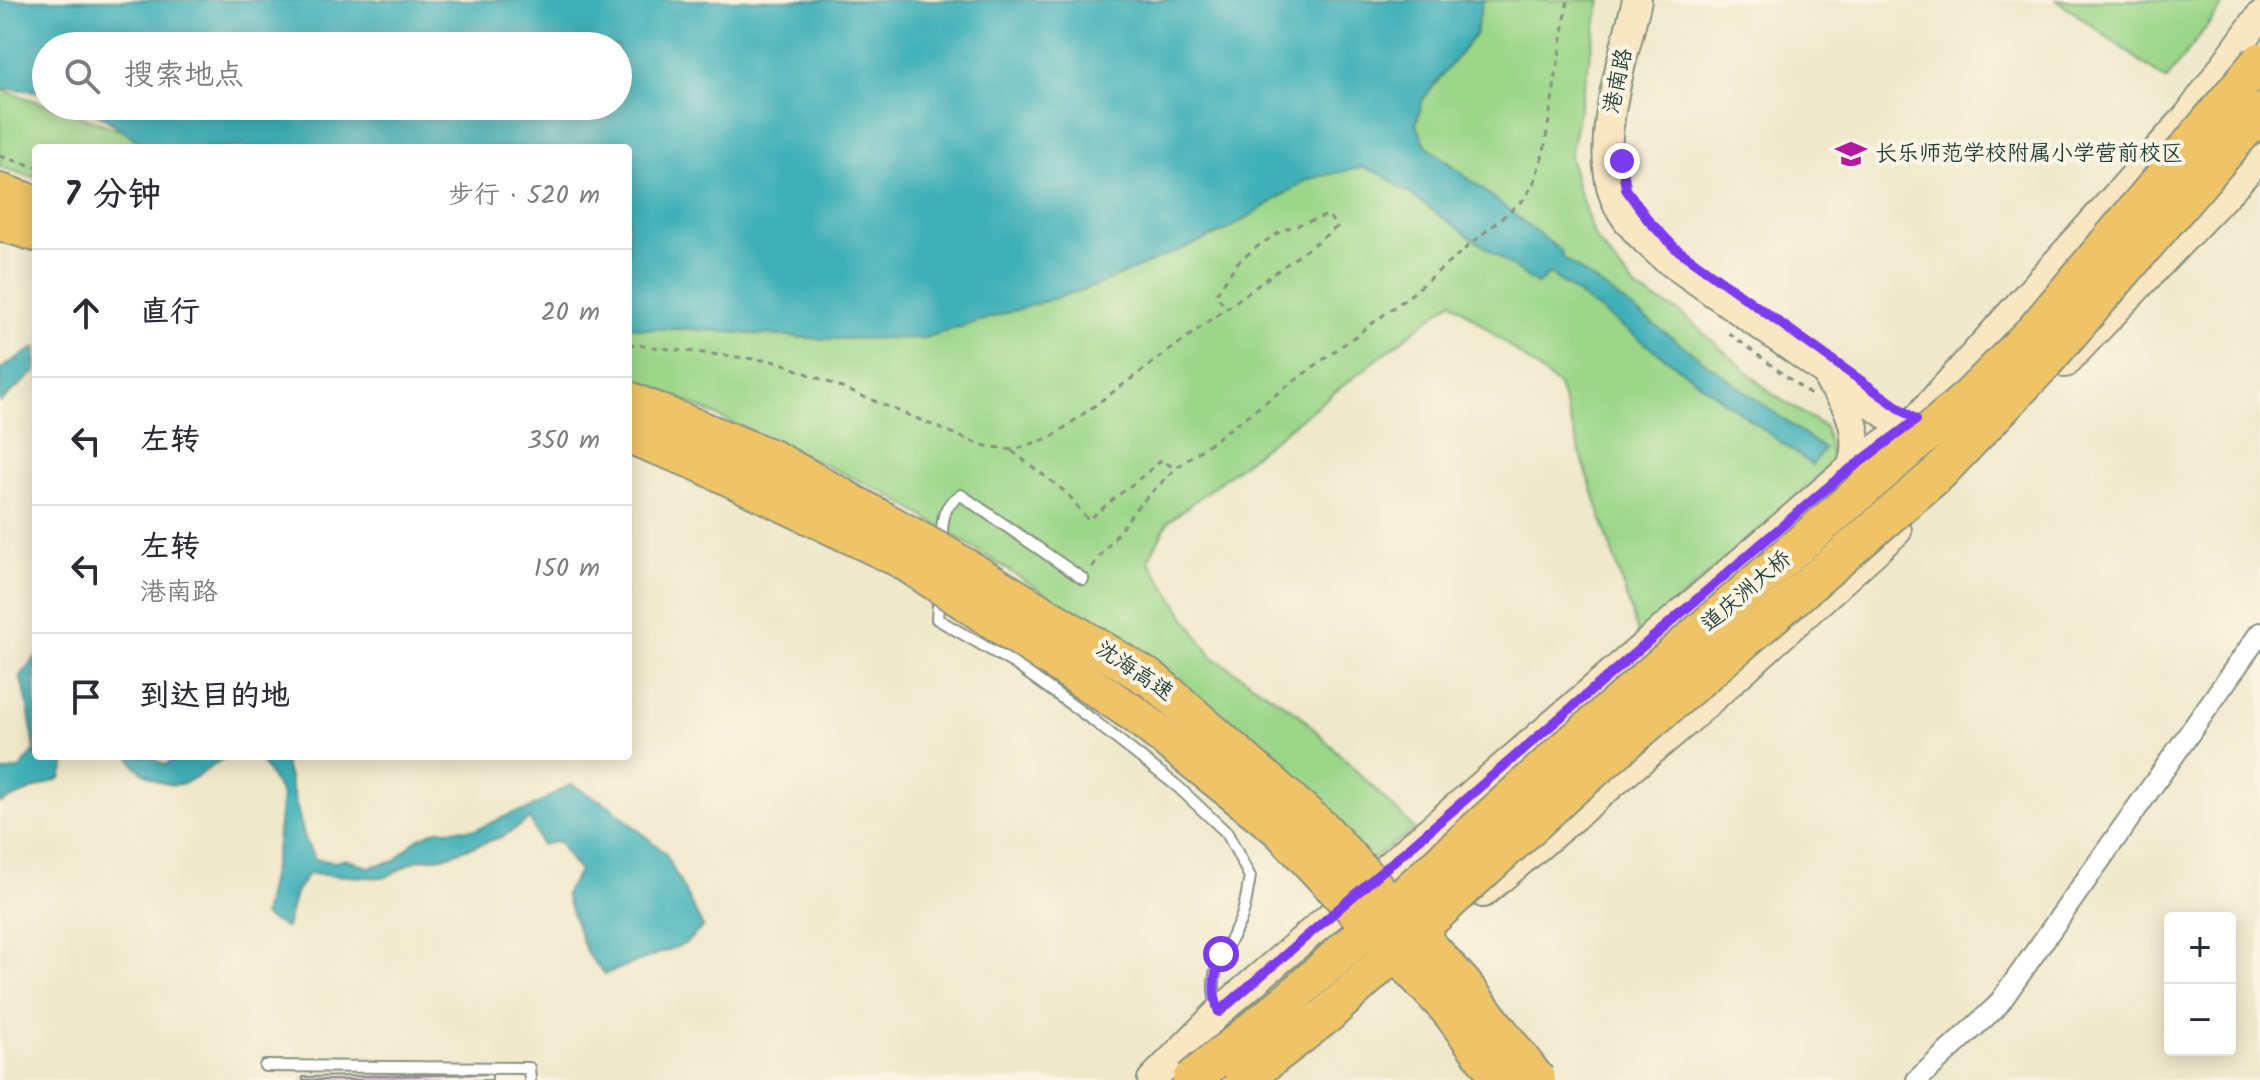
<!DOCTYPE html>
<html lang="zh">
<meta charset="utf-8">
<style>
:root{--surface:#fff;--page:#f7f7f7;--text:#2b2b33;--muted:#7c7c81;--line:#e1e1e2}
body{margin:0;font-family:Kalam,"LXGW WenKai TC",sans-serif;background:var(--page);color:var(--text)}
.controls{position:absolute;right:24px;bottom:24px;display:grid;overflow:hidden;border-radius:8px;box-shadow:0 4px 20px #0003}
.controls button{width:72px;height:72px;display:grid;place-items:center;padding:0;border:0;border-bottom:2px solid var(--line);background:var(--surface);color:var(--text);font:40px sans-serif}
.stop{position:absolute;width:24px;height:24px;margin:-18px;border:6px solid #7c3aed;border-radius:50%;background:#fff}
.stop.end{background:#7c3aed;border-color:#fff;box-shadow:0 2px 8px #0008}
.list{margin:0;padding:0;list-style:none}
h2{display:flex;justify-content:space-between;align-items:center;height:104px;margin:0;padding:0 32px;font-size:34px}
h2 small{font-size:26px;font-weight:400;color:var(--muted)}
.list li{display:grid;grid-template-columns:52px 1fr auto;gap:24px;align-items:center;box-sizing:border-box;height:128px;padding:0 32px;border-top:2px solid var(--line)}
.list b{display:block;font-size:30px;white-space:nowrap}
.list p{margin:0;font-size:26px;white-space:nowrap;color:var(--muted)}
.list em{font-size:26px;font-style:normal;color:var(--muted)}
.icon{flex:none;width:44px;height:44px;fill:none;stroke:currentColor;stroke-width:2;stroke-linecap:round;stroke-linejoin:round}
.map{position:relative;flex:none;width:2260px;height:1080px;overflow:hidden}
.search{position:absolute;background:var(--surface);box-shadow:0 4px 20px #0003;left:32px;top:32px;width:600px;height:88px;display:flex;align-items:center;gap:20px;box-sizing:border-box;padding:0 28px;border-radius:44px;color:var(--muted);font-size:30px}
.panel{position:absolute;background:var(--surface);box-shadow:0 4px 20px #0003;left:32px;top:144px;width:600px;height:616px;border-radius:8px}
.map>svg:first-child{display:block}
</style>
<div class="map">
<svg width="2260" height="1080" viewBox="0 0 2260 1080">
<rect width="100%" height="100%" fill="#fcf5e5"/>
<filter id="ink" filterUnits="userSpaceOnUse"><feTurbulence type="fractalNoise" baseFrequency=".0125" numOctaves="2"/><feDisplacementMap in="SourceGraphic" scale="16" xChannelSelector="R" yChannelSelector="G"/><feConvolveMatrix kernelMatrix="1 2 1 2 8 2 1 2 1" color-interpolation-filters="sRGB"/></filter>
<filter id="wash" filterUnits="userSpaceOnUse"><feTurbulence type="fractalNoise" baseFrequency=".006" numOctaves="4" result="noise"/><feDisplacementMap in="SourceGraphic" scale="32" xChannelSelector="R" yChannelSelector="G"/><feGaussianBlur stdDeviation="1.8" result="paint"/><feColorMatrix in="noise" values="0 0 0 0 0 0 0 0 0 0 0 0 0 0 0 0 0 1.4 0 .05"/><feComposite in="paint" operator="in"/></filter>
<g filter="url(#wash)">
<rect width="100%" height="100%" fill="#efe8cb"/>
<g fill="#9bd689" stroke="#5d8a5e" stroke-width="2">
<path d="M1475,0H1601L1570,156L1577,186L1595,238L1637,290L1681,313L1772,394L1825,427L1833,463L1639,636L1559,386L1452,301L1168,522L1148,560L1211,656L1299,714L1415,829L1369,861L1125,644L888,494L628,375V300Z"/>
<path d="M2057,0H2227L2166,80Z"/>
<path d="M0,89L172,148H36V178L0,167Z"/>
</g>
<g fill="#40b0b8" stroke="#307676" stroke-width="2">
<path d="M0,0H1483L1475,35L1423,99L1416,124L1426,145L1562,252V257L1824,449L1812,465L1550,274L1537,284L1381,174L1363,167L1309,179L1227,230L1095,286L924,338L820,339L690,329H639L628,324V148H141L138,141L97,113L81,106H618V46H46V92L0,88Z"/>
<path d="M36,347V371L0,402V369Z"/>
<path d="M36,657V756H68L61,778L0,803V773L21,768L35,750L26,695L20,677Z"/>
<path d="M130,756H150L165,765L179,756H227C202,771 183,797 152,778C141,771 135,768 130,756Z"/>
<path d="M250,756H283L306,842L315,859L335,862L346,859L368,867L395,861L417,839L437,830L477,829L513,813L527,810L571,784L610,806L665,853L703,927L685,944L605,974L587,954L565,894L579,872L558,841L541,845L530,819L504,836L443,857L417,860L384,878L308,874L295,893L286,928L263,916L276,852L282,795L260,759Z"/>
</g>
<g id="blocks">
<path fill="#d091cd" d="M492,1074V1080H303V1077Z"/>
</g>
</g>
<g filter="url(#ink)">
<use href="#blocks" fill-opacity="0" stroke="#879280" stroke-width="2"/>
<g fill="none" stroke-linecap="round" stroke-linejoin="round">
<defs>
<g id="lane">
<path d="M941,545C943,522 940,507 961,495L1083,579"/>
<path d="M939,593L937,619L1015,664L1094,721L1177,786L1227,833L1250,877C1247,891 1246,908 1240,921C1225,954 1204,972 1219,1011"/>
<path d="M265,1066L529,1068L530,1080"/>
</g>
<path id="street" d="M1917,1080L1998,1005L2260,633"/>
<g id="secondary">
<path d="M1637,0C1624,56 1594,142 1614,196C1623,221 1646,241 1665,258L1907,429L1920,441"/>
<path d="M2065,363L2260,158"/>
<path d="M1830,382C1852,407 1862,438 1851,469"/>
<path d="M1483,893L1688,720L1897,531"/>
<path d="M1152,1080L1219,1012L1841,476L1916,420L2188,116L2260,16"/>
</g>
<g id="highway">
<path d="M0,192L36,204"/>
<path d="M0,222L36,233"/>
</g>
</defs>
<use href="#lane" stroke="#879280" stroke-width="14"/>
<use href="#street" stroke="#879280" stroke-width="24"/>
<use href="#secondary" stroke="#879280" stroke-width="32"/>
<use href="#highway" stroke="#879280" stroke-width="40"/>
<g stroke="#879280" stroke-width="3" stroke-dasharray="6 6" stroke-linecap="butt">
<path d="M46,148L47,144"/>
<path d="M0,156L36,167"/>
<path d="M1729,333L1812,396"/>
<path d="M628,344L779,362L981,445L1013,450L1052,437L1337,227L1328,215L1283,230L1258,246L1237,263L1216,294L1226,309"/>
<path d="M1012,451L1068,494L1088,520L1162,460L1174,468"/>
<path d="M1092,567L1138,506L1175,469L1408,297L1523,200L1533,185L1544,151L1568,0"/>
</g>
<use href="#lane" stroke="#fff" stroke-width="10"/>
<use href="#street" stroke="#fff" stroke-width="20"/>
<use href="#secondary" stroke="#f9e7c3" stroke-width="28"/>
<use href="#highway" stroke="#efc469" stroke-width="36"/>
<defs>
<g id="highway-bridge">
<path d="M628,400L774,459L944,554L1154,681L1324,830L1463,984L1537,1080"/>
<path d="M628,435L697,462L902,560L1136,715L1279,829L1449,1010L1501,1080"/>
<path d="M1191,1080L1290,999L1563,751L1971,395L2034,331L2260,61"/>
<path d="M1243,1080L1327,1015L1568,792L1940,472L2044,363L2260,112"/>
</g>
</defs>
<use href="#highway-bridge" stroke="#879280" stroke-width="40" stroke-linecap="butt"/>
<use href="#highway-bridge" stroke="#efc469" stroke-width="36"/>
</g>
</g>
<g fill="none" stroke-linecap="round" stroke-linejoin="round" filter="url(#ink)">
<path stroke="#7c3aed" stroke-width="10" d="M1221,954C1214,976 1211,990 1219,1012L1761,544L1841,476L1916,420L1675,248L1648,220L1626,189L1622,161"/>
</g>
<defs>
<symbol id="school-bare" viewBox="-9 -9 18 18"><path d="M0-5L7-2L0 1L-7-2ZM-4 1L0 2.5L4 1V4Q0 6-4 4Z" fill="#b5179e" stroke="#fcf5e5" stroke-width="2.5" paint-order="stroke"/></symbol>
</defs>
<g fill-rule="evenodd">
<use href="#school-bare" x="1829" y="132" width="44" height="44"/>
</g>
<g text-anchor="middle" dominant-baseline="central" stroke-width="8" stroke-linejoin="round" paint-order="stroke">
<g font-size="22" fill="#1f3d34" stroke="#fcf5e5">
<text transform="translate(1619 81) rotate(-78)">港南路</text>
<text transform="translate(1747 592) rotate(-41)">道庆洲大桥</text>
<text transform="translate(1134 672) rotate(34)">沈海高速</text>
</g>
<g font-size="22" fill="#1f3d34" stroke="#fcf5e5" text-anchor="start">
<text x="1875" y="154">长乐师范学校附属小学营前校区</text>
</g>
</g>
</svg>
<div class="controls">
<button>+</button>
<button>−</button>
</div>
<div class="stop" style="left:1221px;top:954px"></div>
<div class="stop end" style="left:1622px;top:161px"></div>
<div class="search"><svg class="icon" aria-label="search" viewBox="0 0 24 24"><circle cx="10" cy="10" r="6"/><path d="M15 15l6 6"/></svg>搜索地点</div>
<section class="panel">
<h2>7 分钟<small>步行 · 520 m</small></h2>
<ul class="list">
<li><svg class="icon" aria-label="ahead" viewBox="0 0 24 24"><path d="M12 20V5M6 11l6-6 6 6"/></svg><div><b>直行</b></div><em>20 m</em></li>
<li><svg class="icon" aria-label="left" viewBox="0 0 24 24"><path d="M17 20v-9H6M10 6l-5 5 5 5"/></svg><div><b>左转</b></div><em>350 m</em></li>
<li><svg class="icon" aria-label="left" viewBox="0 0 24 24"><path d="M17 20v-9H6M10 6l-5 5 5 5"/></svg><div><b>左转</b><p>港南路</p></div><em>150 m</em></li>
<li><svg class="icon" aria-label="arrive" viewBox="0 0 24 24"><path d="M6 21V4h12l-3 4 3 4H6"/></svg><div><b>到达目的地</b></div></li>
</ul>
</section>
</div>
